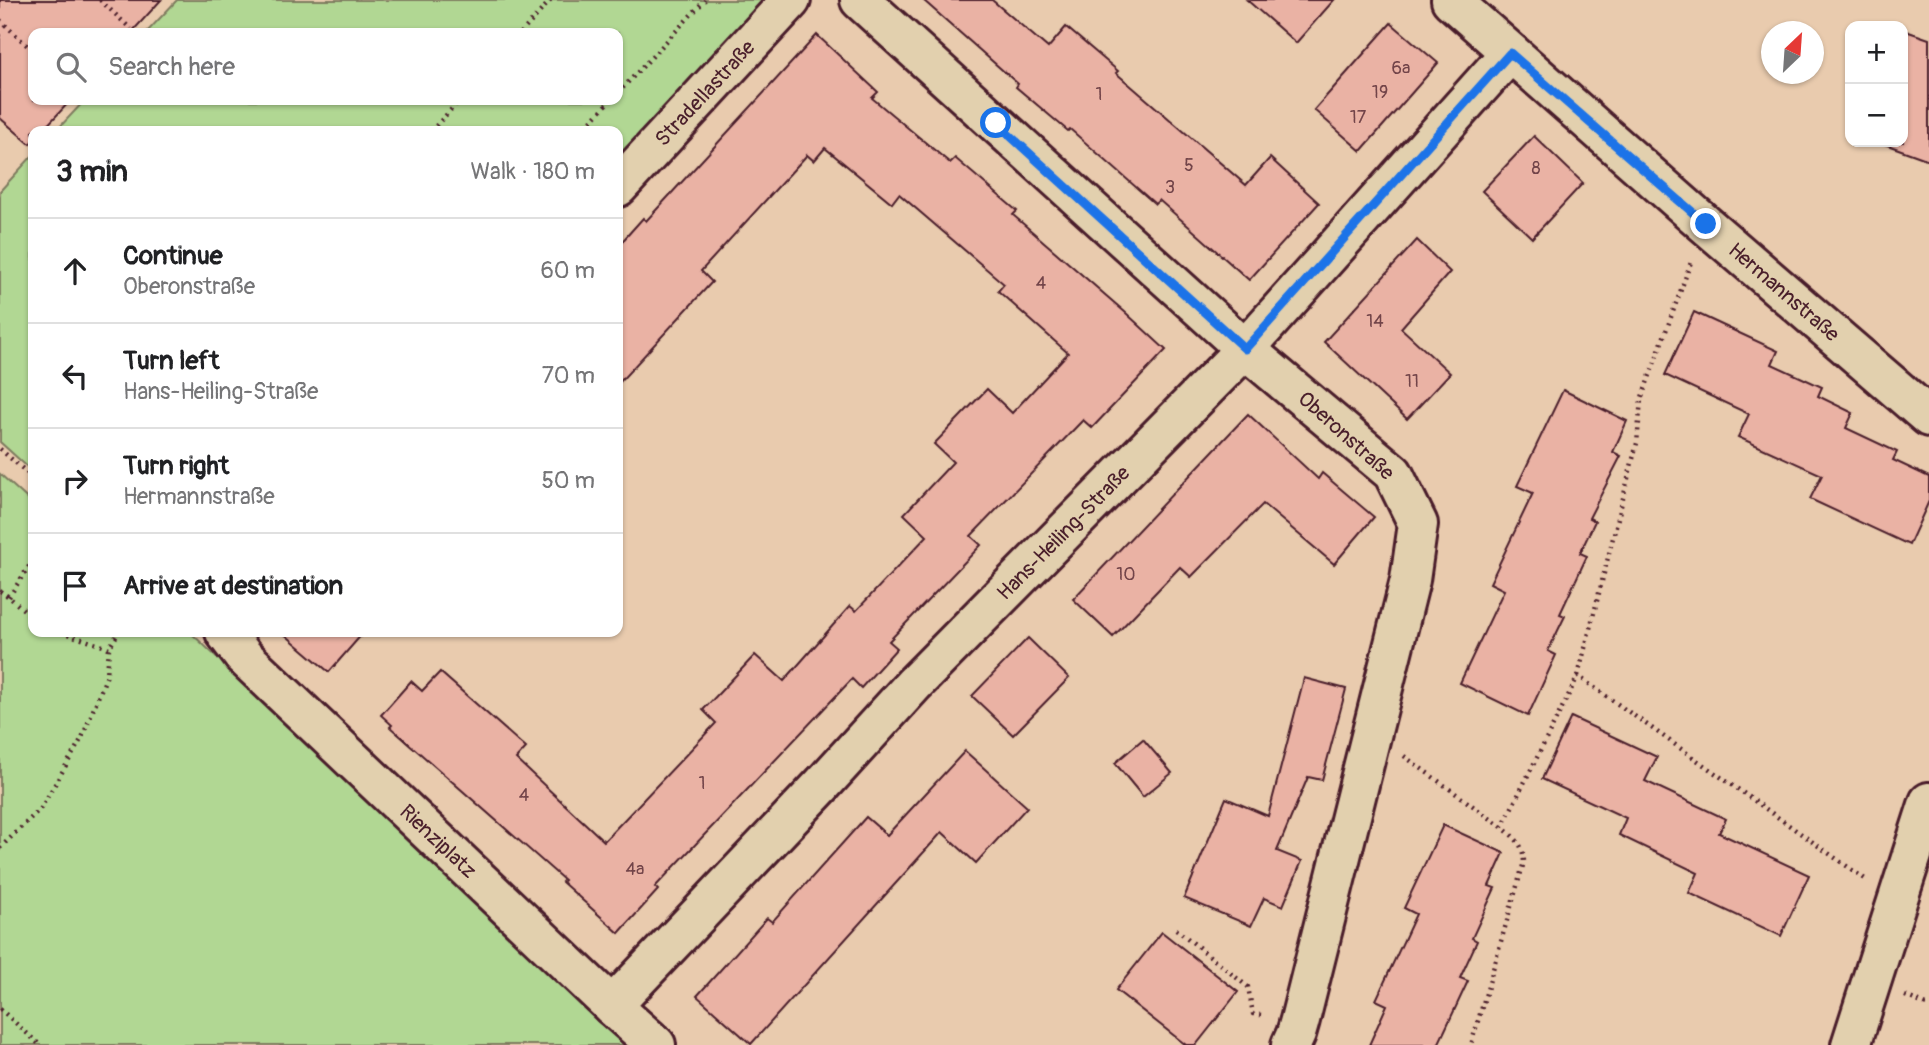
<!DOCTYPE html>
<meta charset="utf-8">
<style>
:root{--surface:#fff;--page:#f6f6f6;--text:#202124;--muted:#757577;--line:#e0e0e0}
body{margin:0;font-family:Pangolin,sans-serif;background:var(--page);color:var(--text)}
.controls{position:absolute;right:21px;top:21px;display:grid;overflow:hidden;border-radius:14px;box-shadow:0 2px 5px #0004}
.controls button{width:63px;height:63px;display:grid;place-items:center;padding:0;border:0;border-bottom:2px solid var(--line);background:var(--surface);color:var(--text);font:35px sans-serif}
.compass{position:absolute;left:1761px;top:21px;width:63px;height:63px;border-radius:50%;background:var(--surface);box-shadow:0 2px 5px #0004;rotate:25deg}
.stop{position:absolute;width:21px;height:21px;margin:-16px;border:5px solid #1a73e8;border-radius:50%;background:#fff}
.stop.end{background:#1a73e8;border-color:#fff;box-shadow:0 2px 7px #0008}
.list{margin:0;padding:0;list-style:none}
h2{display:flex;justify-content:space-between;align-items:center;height:91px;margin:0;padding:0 28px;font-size:30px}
h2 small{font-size:23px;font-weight:400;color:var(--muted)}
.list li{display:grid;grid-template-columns:46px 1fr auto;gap:21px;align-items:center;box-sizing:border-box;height:105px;padding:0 28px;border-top:2px solid var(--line)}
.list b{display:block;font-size:26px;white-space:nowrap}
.list p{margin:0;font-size:23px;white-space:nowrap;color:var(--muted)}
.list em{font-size:23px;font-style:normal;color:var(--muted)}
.icon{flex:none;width:38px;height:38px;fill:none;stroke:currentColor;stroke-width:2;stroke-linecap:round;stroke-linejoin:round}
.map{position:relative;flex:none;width:1929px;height:1045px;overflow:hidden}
.search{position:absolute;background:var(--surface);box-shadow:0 2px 5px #0004;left:28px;top:28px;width:595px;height:77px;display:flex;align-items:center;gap:18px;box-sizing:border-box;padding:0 24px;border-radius:14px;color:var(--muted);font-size:26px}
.panel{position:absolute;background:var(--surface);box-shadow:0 2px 5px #0004;left:28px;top:126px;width:595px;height:511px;border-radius:14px}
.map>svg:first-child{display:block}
</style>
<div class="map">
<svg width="1929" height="1045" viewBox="0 0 1929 1045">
<rect width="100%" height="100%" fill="#e9cbae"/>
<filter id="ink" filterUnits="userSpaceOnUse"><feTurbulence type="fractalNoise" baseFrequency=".0143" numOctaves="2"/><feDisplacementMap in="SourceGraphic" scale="14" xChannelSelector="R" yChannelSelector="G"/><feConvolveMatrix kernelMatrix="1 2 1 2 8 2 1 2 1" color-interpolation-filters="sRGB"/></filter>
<g filter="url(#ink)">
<g fill="#b1d793" stroke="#7e7b5f" stroke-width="2">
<path d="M177,0H775L618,163V131H56L85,100H618V33H146Z"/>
<path d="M33,155V472L0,442V191Z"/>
<path d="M0,474L33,504V632H190L630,1045H0Z"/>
</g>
<g fill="#eab2a4" stroke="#4a1f2b" stroke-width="2">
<path d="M0,0H161L131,33H33V100H71L42,131H33V140L30,144L0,118Z"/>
<path d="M923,0H992L1048,48L1066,27L1118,71L1116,73L1246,185L1270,158L1319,203L1249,280L1159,200L1155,204L1070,129L1068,131L1016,87L1018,84Z"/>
<path d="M1247,0H1334L1296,43Z"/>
<path d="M1391,23L1438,63L1361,151L1314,110Z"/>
<path d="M1903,30L1929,39V160L1879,142H1903Z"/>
<path d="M817,35L878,92L872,98L950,163L955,158L1017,211L1013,215L1126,313L1166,350L1092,428L1083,420L971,536L981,545L889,641L897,648L861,688L852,679L655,887L658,890L619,933L562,882L564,880L390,727L392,725L381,715L411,681L422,691L440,672L526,748L516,759L604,841L716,723L703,710L755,655L784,681L850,606L856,611L927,536L904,514L953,462L934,444L987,389L1012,413L1068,353L998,291L1004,284L899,194L892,203L825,148L814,161L807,155L701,271L712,282L618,384V246L643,218L646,221Z"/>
<path d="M1534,136L1583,183L1532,238L1482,191Z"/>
<path d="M1417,240L1450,272L1401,328L1450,373L1407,419L1324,342Z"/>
<path d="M1694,312L1778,351L1772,364L1822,387L1818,396L1853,413L1846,428L1897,452L1893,460L1929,477V501L1909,545L1810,499L1822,475L1738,437L1749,414L1665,375Z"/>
<path d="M1563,390L1627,421L1613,452L1621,456L1589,518L1595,521L1580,553L1587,556L1560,614L1565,616L1548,651L1556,655L1528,716L1460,683L1504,590L1490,583L1533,493L1517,486Z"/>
<path d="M1248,414L1318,479L1322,473L1374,517L1334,564L1263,504L1191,577L1180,567L1113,637L1073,599Z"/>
<path d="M282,632H364L329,672Z"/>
<path d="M1028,638L1069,678L1013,735L972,696Z"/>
<path d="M1304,678L1346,689L1322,780L1308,777L1277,851L1302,861L1283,906L1264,898L1251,926L1184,898L1226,798L1268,816Z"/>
<path d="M1571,717L1657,757L1645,781L1726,819L1719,833L1809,875L1781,936L1689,893L1698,873L1619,835L1626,818L1542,779Z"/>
<path d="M1143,739L1172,773L1143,797L1115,763Z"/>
<path d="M965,751L1027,807L976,863L942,832L751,1044L697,996L767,918L772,922L866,817L887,835Z"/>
<path d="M1443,825L1504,853L1489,886L1495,888L1472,938L1477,941L1460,978L1468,981L1438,1045H1369L1387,1005L1376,1000L1416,914L1404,908Z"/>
<path d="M1162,932L1238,992L1196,1045H1186L1116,990Z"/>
</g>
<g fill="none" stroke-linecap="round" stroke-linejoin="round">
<defs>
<g id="minor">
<path d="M860,0L1245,349L1393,473L1418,524L1410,580L1300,1020L1296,1034L1291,1045"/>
<path id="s1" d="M1451,0L1705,224L1929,417"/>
<path id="s2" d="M618,187L791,0"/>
<path id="s3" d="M225,632L243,656L612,1006L656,1045"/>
<path id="s4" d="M612,1006L821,786L914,684L1245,349L1510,53"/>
<path d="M1851,1045L1929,802"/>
</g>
</defs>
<use href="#minor" stroke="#4a1f2b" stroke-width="44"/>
<g stroke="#4a1f2b" stroke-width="4.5" stroke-dasharray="2 5" stroke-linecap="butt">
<path d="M100,0L131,29"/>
<path d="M0,20L33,51"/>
<path d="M521,33L551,0"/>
<path d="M618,93L705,0"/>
<path d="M431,131L460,100"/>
<path d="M581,131L611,100"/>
<path d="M0,449L33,478"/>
<path d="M0,591L9,597L33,618"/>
<path d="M9,597L33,560"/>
<path d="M61,632L109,648"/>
<path d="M1578,676L1637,443L1641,400L1691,262"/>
<path d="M1404,756L1502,827C1516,839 1523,843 1524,862L1471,1045"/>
<path d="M1502,827L1578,676L1865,879"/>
<path d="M0,848L41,808L82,738L107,675L109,648L119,632"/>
<path d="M1176,929L1248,987L1253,1014L1261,1015"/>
<path d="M1905,996L1929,1006"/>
<path d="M0,1009L40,1045"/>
</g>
<use href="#minor" stroke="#e2d0ae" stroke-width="38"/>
</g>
</g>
<g fill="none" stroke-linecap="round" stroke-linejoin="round" filter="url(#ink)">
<path stroke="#1a73e8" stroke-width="9" d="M996,123L1245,349L1510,53L1706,224"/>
</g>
<g text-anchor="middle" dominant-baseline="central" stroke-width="7" stroke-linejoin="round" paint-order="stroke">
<g font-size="18" fill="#724449">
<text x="1401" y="68">6a</text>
<text x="1380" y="92">19</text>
<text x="1099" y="94">1</text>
<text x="1358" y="117">17</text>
<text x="1189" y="165">5</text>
<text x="1536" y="168">8</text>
<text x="1170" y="187">3</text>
<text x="1041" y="283">4</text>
<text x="1375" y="321">14</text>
<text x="1412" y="381">11</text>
<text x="1126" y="574">10</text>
<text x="702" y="783">1</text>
<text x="524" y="795">4</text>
<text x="635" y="869">4a</text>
</g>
<g font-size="21" fill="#4a1f2b" stroke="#e2d0ae">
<text stroke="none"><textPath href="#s2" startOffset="128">Stradellastraße</textPath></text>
<text stroke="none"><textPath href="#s1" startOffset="443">Hermannstraße</textPath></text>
<text transform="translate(1346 436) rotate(42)">Oberonstraße</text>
<text stroke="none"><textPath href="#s4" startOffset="654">Hans-Heiling-Straße</textPath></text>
<text stroke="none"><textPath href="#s3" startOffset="299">Rienziplatz</textPath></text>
</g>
</g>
</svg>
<div class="controls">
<button>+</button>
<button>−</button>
</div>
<svg class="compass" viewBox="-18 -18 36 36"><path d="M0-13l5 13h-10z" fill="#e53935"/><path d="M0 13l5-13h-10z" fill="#757577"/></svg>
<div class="stop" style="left:996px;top:123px"></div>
<div class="stop end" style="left:1706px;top:224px"></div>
<div class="search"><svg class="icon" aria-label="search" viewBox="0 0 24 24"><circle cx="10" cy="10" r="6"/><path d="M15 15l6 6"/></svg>Search here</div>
<section class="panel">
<h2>3 min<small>Walk · 180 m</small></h2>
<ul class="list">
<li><svg class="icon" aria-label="ahead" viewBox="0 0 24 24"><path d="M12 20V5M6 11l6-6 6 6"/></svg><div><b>Continue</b><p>Oberonstraße</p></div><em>60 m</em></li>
<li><svg class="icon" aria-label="left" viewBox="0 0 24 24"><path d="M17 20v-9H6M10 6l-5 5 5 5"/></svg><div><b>Turn left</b><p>Hans-Heiling-Straße</p></div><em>70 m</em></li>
<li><svg class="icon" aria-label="right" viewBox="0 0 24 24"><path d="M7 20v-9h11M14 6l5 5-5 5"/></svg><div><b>Turn right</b><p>Hermannstraße</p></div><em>50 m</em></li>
<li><svg class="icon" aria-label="arrive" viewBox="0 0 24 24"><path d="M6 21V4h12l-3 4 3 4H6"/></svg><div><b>Arrive at destination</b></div></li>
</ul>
</section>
</div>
